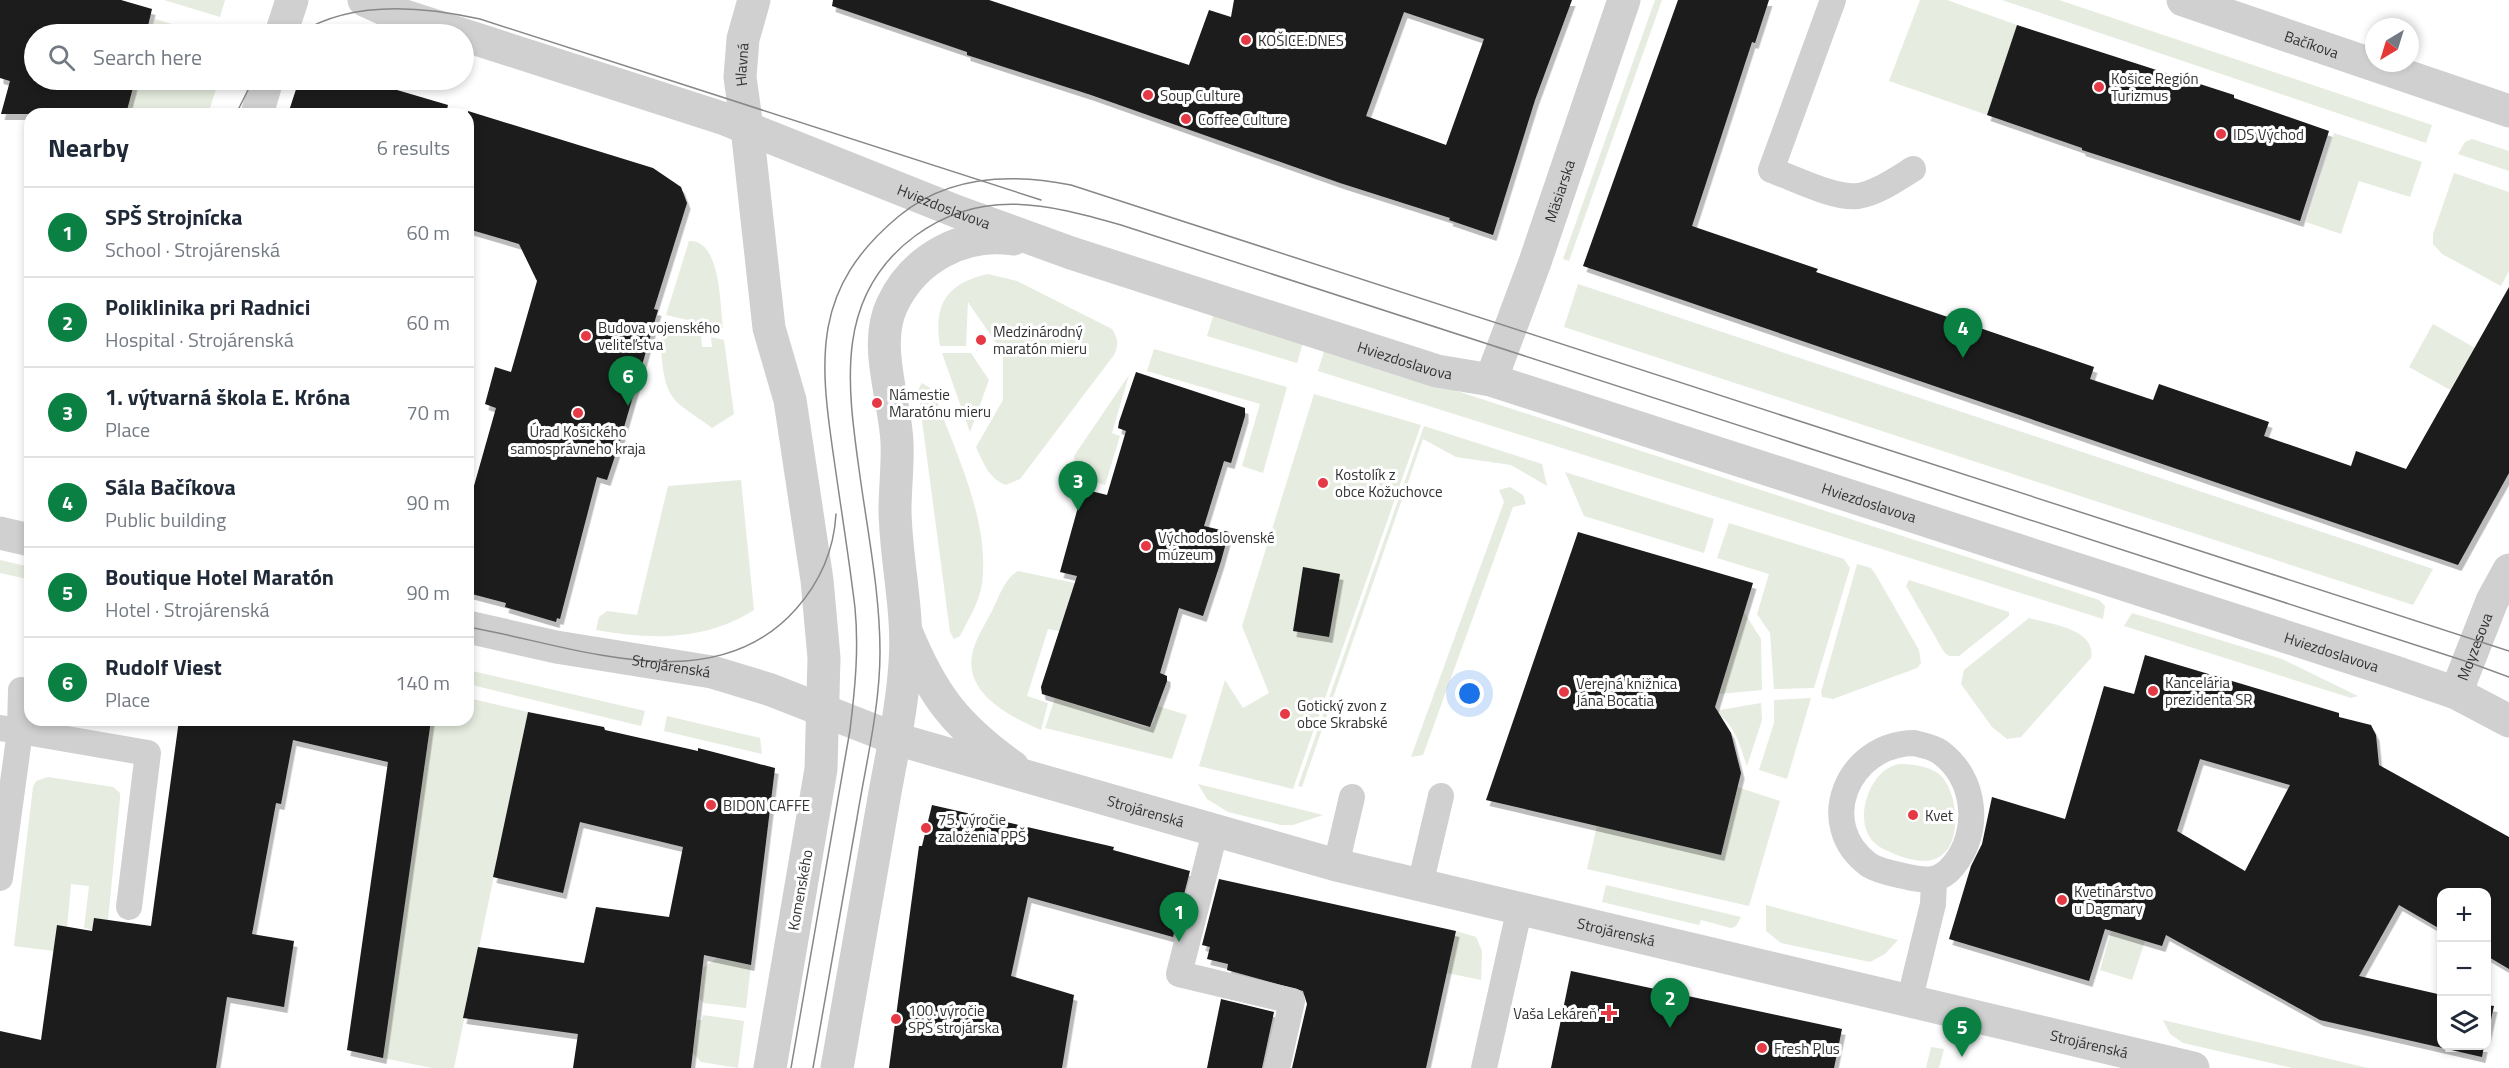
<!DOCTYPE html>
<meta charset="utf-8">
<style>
:root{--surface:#fff;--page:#f2f2f3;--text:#1f2937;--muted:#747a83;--line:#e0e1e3;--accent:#0b8043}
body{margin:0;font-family:"Titillium Web",sans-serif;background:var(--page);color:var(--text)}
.controls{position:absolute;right:18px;bottom:18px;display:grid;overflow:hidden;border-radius:12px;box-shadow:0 3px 9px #0003}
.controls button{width:54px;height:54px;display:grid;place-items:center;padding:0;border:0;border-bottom:2px solid var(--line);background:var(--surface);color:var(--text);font:30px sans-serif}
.compass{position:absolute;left:2365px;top:18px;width:54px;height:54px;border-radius:50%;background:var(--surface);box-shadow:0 3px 9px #0003;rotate:218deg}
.you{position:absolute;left:1470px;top:694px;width:21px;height:21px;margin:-15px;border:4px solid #fff;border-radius:50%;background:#1a73e8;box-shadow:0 0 0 9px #1a73e833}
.badge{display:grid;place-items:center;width:39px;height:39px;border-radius:50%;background:var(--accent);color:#fff;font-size:20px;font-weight:700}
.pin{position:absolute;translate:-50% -50px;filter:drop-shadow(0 2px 3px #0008)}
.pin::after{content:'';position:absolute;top:32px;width:21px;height:18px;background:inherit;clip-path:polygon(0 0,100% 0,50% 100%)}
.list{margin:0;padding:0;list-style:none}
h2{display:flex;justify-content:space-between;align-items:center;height:78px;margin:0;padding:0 24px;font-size:26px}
h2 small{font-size:20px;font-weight:400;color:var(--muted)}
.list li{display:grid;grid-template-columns:39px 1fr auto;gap:18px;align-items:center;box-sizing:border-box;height:90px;padding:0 24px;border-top:2px solid var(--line)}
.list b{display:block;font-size:22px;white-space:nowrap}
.list p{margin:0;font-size:20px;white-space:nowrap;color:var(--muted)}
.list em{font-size:20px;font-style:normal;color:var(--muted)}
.icon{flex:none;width:33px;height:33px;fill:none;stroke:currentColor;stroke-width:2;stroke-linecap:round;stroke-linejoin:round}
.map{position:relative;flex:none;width:2509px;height:1068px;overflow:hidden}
.search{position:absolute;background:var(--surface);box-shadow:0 3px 9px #0003;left:24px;top:24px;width:450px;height:66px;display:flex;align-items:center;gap:15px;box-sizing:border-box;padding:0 21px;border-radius:33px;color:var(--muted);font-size:22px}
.panel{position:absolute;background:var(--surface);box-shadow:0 3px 9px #0003;left:24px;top:108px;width:450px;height:618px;border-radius:18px}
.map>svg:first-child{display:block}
</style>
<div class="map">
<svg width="2509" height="1068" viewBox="0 0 2509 1068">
<defs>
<filter id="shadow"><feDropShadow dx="3.5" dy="6" stdDeviation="0" flood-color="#0004"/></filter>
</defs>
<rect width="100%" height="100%" fill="#fff"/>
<g fill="#e6ecdf">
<path d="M164,0H225L220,17Z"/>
<path d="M1655,0H1662L1569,261L1563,259Z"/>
<path d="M1920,0H1947L2017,25L1987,115L1889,81Z"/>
<path d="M2002,0H2059L2432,125L2426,143Z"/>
<path d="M155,19L205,34H151Z"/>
<path d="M135,80H219L208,114H126Z"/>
<path d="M2334,133L2422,162L2410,197L2359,181L2341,234L2306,222Z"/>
<path d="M2472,139L2509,151V171L2458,154L2465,142Z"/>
<path d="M2454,173L2509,192V271L2501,286L2442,254L2433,244V234Z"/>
<path d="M689,241C721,239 720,306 723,328L666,315Z"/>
<path d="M988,274L1017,281L1112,329C1118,339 1119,344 1114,355L1020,479L1006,485C989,479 983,462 976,447L1003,400V353L968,302L966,346H940C933,304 947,283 988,274Z"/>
<path d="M1578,284L2433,569L2413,605L1564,327Z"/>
<path d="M1214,313L1303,343L1297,363L1207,336Z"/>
<path d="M2433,324L2475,348L2452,391L2409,367Z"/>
<path d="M662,327L701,335L702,347H712L711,337L724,340L734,414L712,428C679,403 666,404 662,360C661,348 660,338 662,327Z"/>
<path d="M1325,348L2099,600L2105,606L2103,619L1318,371Z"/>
<path d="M1154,349L1287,387L1263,473L1242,466L1260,404L1147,371Z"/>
<path d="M942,353H971L989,380L970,432Z"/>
<path d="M1129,375L1112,433L1120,436L1105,485L1086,479L1088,472L1075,467L1074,456Z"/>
<path d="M922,383L930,388L935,396C956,454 990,521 982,584C979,603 968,620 960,636L954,639L950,632L918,390Z"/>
<path d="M1314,394L1421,425L1293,789L1199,766L1225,680L1243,708L1269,693L1242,626Z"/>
<path d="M1424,426L1542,464L1547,486L1511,465L1456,457L1423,439L1302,787L1298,786Z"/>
<path d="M1565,472L1714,519L1704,553L1584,516Z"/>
<path d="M741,480L754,610C705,641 651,640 596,630L599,617L607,611L637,615L668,486Z"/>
<path d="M1510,487L1523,495L1526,504L1513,507L1423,755L1411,757L1504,502L1499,490Z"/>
<path d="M1729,523L1844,559L1850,568L1814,688L1774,689L1770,633L1757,614L1769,574L1717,558Z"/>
<path d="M0,560L30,567L27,579L0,573Z"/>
<path d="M1857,564L1871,568L1876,575L1919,650L1921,663L1917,668L1833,699L1822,697L1821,692Z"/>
<path d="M1018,571L1075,583L1059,631L1048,629L1027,696L1048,703L1041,730C1012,717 965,695 972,655C975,639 986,623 993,609C999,597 1005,578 1018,571Z"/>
<path d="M1909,580L2009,612V616L1959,656H1949L1944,652L1906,586Z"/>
<path d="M1744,612L1761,639L1762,690L1719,694Z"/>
<path d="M2132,613L2282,659L2358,696L2351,698L2124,626Z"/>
<path d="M2029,618C2049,624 2097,629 2091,658L2021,737L2007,739L1992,727L1961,684L1964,670Z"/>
<path d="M468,670L645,711L641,726L468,684Z"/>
<path d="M468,698L528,712L454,1068H432L383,1058L431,720H468Z"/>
<path d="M1055,698L1145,727H1150L1154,721L1158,706L1187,715L1172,759L1045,728Z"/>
<path d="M1811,698L1787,779L1759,770L1774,723V700Z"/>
<path d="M1761,703L1762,720L1747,766C1739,743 1735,724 1714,711Z"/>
<path d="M667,716L760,738L762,754L664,731Z"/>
<path d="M1899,764C1912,764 1928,766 1939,774C1959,791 1964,849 1935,859C1921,864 1903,858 1890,852C1874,846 1865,836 1864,818C1863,798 1876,768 1899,764Z"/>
<path d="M48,777L113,787L120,793V799L108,920L94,918L92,930L84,928L89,886L71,884L67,927L57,925L54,951L14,946L33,787L36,781Z"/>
<path d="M1198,784L1323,815L1293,825H1281L1228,812L1207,799Z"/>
<path d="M1737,787L1780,801L1749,906L1587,869L1597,826L1721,855Z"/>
<path d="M1606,885L1741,917L1736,926L1731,928L1701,920L1699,925L1602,902Z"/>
<path d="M1766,905L1898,940L1885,954L1870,962L1781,943L1766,931Z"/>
<path d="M1456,931L1476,937L1482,951L1481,980L1447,973Z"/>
<path d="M2111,931L2145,941L2132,980L2100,970Z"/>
<path d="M717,958L751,965L746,1008L704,1003L699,999L703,968Z"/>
<path d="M703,1015L744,1021L738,1068L701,1062L693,1053L697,1020H702Z"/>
<path d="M2163,1020L2368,1068H2292L2183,1043L2170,1034Z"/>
<path d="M1931,1047L1944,1049L1939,1068H1926Z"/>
</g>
<g fill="#1a1a1a" fill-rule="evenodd" filter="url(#shadow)">
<path d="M0,0H121L152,9L146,34H34V80H135L126,114H1L10,81L0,78Z"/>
<path d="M833,0H989L1189,65L1209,10L1231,17L1234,0H1572L1535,100L1493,235L1449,220L1450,218L1340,183L1091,95L967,55V52L832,6ZM1404,12L1484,39L1446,145L1366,116Z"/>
<path d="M1678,0H1769L1755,43L1752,42L1692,226L1818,269L1816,272L2094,367L2090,379L2153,400L2159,384L2269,422L2264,436L2351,466L2356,451L2406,469L2509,287V473L2458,565L1583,266Z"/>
<path d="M2017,25L2234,95V98L2329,131L2300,221L2082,150V148L1987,115Z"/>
<path d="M299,80H363L448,105L446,114H288Z"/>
<path d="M468,111L653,168L681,187L687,203L654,309L658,310L620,441L607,480L597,477L560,619L557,618L556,622L505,607L506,603L468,593V507L496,408L485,404L495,367L511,372L537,281L519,244L468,229Z"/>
<path d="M1136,372L1245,408V416L1231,463L1224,461L1204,526L1229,532L1221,561L1203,616L1179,608L1160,673L1167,676V681L1150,727L1042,694L1041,687L1077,576L1060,572L1083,489L1107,495L1126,431L1118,428L1119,422Z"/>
<path d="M1578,532L1753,583L1715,707L1731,733L1741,773L1721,855L1486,800Z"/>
<path d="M1303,567L1340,574L1329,637L1293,631Z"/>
<path d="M2145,655L2339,713V717L2371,725L2376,735L2379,765L2509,837V969L2487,956V892H2442V930L2399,905L2359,976L2442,995V1046H2484L2482,1057L2320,1020L2166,935L2162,946L2105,929L2089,981L1949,939L1971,866L1982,844L1992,797L2065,819L2104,686L2134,694ZM2200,759L2290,785L2245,871L2177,831Z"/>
<path d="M528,712L604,727L605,730L698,751V748L775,768L751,965L704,955L691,1068H573L578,1034L463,1018L478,947L584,963L596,907L669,917L683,847L580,822L563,893L493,877Z"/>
<path d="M179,720H431L383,1058L347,1050L388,762L293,740L281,804L276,803L252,934L294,941L284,1007L227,997L216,1068H0V1031L41,1040L57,925L92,931L94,918L151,926Z"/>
<path d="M932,805L1114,847L1113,850L1190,871L1173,937L1028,897L1011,976L1074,995L1062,1068H889L919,846H922Z"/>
<path d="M1219,879L1456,931L1426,1068H1292L1307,1004L1303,991L1227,970L1228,964L1207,959L1210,947L1202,945Z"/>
<path d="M1571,971L1842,1029L1834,1068H1551Z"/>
<path d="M1221,999L1274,1012L1262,1068H1207Z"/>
<path d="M2487,1005L2494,1006L2487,1037Z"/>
</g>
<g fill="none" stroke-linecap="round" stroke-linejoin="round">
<g stroke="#d0d0d0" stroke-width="26">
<path d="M1833,0L1771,170C1794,178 1834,199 1858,196C1877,193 1897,179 1913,169"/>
<path d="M21,690L20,731L148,753L129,907"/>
<path d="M0,728L20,731L0,878"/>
<path d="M1914,743C1923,745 1933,747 1940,752C1977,779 1981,833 1953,866C1940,882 1927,881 1908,877C1896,874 1880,872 1869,865C1814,825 1847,744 1914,743Z"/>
<path d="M1215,832L1179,974L1292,1001L1277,1068"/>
<path d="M1336,865L1352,797"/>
<path d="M1420,885L1441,796"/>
<path d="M1909,1002L1933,904L1934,881"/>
<path d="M1484,1068L1520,907"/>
</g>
<g stroke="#d0d0d0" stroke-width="33">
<path d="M281,34L292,0"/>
<path d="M257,114L267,80"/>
<path id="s1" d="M747,128L740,77L743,39L754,0"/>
<path id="s2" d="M1491,380L1535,262L1624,0"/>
<path d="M0,533L30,540"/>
<path id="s3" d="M468,627L556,647L712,672L771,690L896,739L1336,865L2193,1068"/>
<path d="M906,631C932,695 956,726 1013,767"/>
</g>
<g stroke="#d0d0d0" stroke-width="33">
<path id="s4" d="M364,0L386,10L722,118L958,212L1071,253L1437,371L1491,380L2392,671L2456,693L2509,721"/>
<path id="s5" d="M2183,0L2509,111"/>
<path d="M747,128L769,328L790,400L817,580L824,658L821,769L770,1068"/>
<path id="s6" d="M2456,693L2492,601L2509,570"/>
<path d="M837,1068C852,980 867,892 883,804C891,757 902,711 905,663C909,612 896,562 895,511C895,488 898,465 897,442C895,399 873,345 892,305C914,258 963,232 1013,239"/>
</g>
<g stroke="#888" stroke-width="1.5">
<path d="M298,34C350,0 422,6 480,19L1041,200"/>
<path d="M236,114L253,80"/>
<path d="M468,627C573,645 712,704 796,609C820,582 834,549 836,514"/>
<path d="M791,1068L850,730C855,689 859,649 855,608C849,558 841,509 834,459C819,358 812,288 899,216C948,175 1011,173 1071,185L2509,651"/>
<path d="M813,1068C827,984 842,901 857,818C866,763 880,707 880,652C880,591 867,529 859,469C847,383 835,295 915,236C981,187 1048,204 1121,225L2468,662L2509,677"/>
</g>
</g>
<g fill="#e63946" stroke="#fff" stroke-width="2">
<circle cx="1246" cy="40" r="6"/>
<circle cx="2099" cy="87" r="6"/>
<circle cx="1148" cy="95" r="6"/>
<circle cx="1186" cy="119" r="6"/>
<circle cx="2221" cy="134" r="6"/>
<circle cx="586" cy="336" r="6"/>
<circle cx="981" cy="340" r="6"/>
<circle cx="877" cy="403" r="6"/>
<circle cx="578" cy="413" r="6"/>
<circle cx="1323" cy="483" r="6"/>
<circle cx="1146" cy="546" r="6"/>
<circle cx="2153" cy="691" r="6"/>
<circle cx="1564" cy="692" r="6"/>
<circle cx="1285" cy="714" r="6"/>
<circle cx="711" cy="805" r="6"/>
<circle cx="1913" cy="815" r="6"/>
<circle cx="926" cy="828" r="6"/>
<circle cx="2062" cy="900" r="6"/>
<path d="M1606 1004h6v6h6v6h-6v6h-6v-6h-6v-6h6z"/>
<circle cx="896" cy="1019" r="6"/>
<circle cx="1762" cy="1048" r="6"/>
</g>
<g text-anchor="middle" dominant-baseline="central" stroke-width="6" stroke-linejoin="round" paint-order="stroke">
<g font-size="15" fill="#333" stroke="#fff" text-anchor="start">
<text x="1258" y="40">KOŠICE:DNES</text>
<text x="2111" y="78">Košice Región<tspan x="2111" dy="17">Turizmus</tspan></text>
<text x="1160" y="95">Soup Culture</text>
<text x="1198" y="119">Coffee Culture</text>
<text x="2233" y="134">IDS Východ</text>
<text x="598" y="327">Budova vojenského<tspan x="598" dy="17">veliteľstva</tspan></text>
<text x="993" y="331">Medzinárodný<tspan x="993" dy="17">maratón mieru</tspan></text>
<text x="889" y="394">Námestie<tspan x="889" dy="17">Maratónu mieru</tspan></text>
<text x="578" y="431" text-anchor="middle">Úrad Košického<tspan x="578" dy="17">samosprávneho kraja</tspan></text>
<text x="1335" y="474">Kostolík z<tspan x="1335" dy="17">obce Kožuchovce</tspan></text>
<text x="1158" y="537">Východoslovenské<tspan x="1158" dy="17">múzeum</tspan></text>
<text x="2165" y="682">Kancelária<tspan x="2165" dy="17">prezidenta SR</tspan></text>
<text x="1576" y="683">Verejná knižnica<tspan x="1576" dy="17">Jána Bocatia</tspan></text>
<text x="1297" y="705">Gotický zvon z<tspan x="1297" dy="17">obce Skrabské</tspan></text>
<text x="723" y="805">BIDON CAFFE</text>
<text x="1925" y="815">Kvet</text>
<text x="938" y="819">75. výročie<tspan x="938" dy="17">založenia PPŠ</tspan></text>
<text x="2074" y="891">Kvetinárstvo<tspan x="2074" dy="17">u Dagmary</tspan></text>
<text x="908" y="1010">100. výročie<tspan x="908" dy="17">SPŠ strojárska</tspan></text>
<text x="1597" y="1013" text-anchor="end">Vaša Lekáreň</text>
<text x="1774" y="1048">Fresh Plus</text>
</g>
<g font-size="15" fill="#333" stroke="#fff">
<text stroke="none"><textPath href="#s5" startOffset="136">Bačíkova</textPath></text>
<text stroke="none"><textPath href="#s1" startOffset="64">Hlavná</textPath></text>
<text stroke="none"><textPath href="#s2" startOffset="201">Mäsiarska</textPath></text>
<text stroke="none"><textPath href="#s4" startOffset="616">Hviezdoslavova</textPath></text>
<text stroke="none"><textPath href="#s4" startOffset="1102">Hviezdoslavova</textPath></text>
<text stroke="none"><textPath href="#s4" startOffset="1588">Hviezdoslavova</textPath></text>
<text stroke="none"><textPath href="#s6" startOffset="50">Moyzesova</textPath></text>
<text stroke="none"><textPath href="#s4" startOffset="2074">Hviezdoslavova</textPath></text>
<text stroke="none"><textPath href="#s3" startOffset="207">Strojárenská</textPath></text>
<text stroke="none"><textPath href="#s3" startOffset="704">Strojárenská</textPath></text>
<text transform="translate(800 890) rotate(-80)">Komenského</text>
<text stroke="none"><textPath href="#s3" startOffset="1190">Strojárenská</textPath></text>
<text stroke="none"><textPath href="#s3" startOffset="1676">Strojárenská</textPath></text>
</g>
</g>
</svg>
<div class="controls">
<button>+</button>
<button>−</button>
<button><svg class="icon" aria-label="layers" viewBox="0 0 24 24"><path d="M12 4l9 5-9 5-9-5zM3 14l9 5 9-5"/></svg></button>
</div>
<svg class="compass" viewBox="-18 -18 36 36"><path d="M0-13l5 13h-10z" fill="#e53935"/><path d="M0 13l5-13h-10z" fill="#747a83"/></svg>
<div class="you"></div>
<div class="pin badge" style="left:1179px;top:942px">1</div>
<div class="pin badge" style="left:1670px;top:1028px">2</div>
<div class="pin badge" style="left:1078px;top:511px">3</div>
<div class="pin badge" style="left:1963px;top:358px">4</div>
<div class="pin badge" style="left:1962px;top:1057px">5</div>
<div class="pin badge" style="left:628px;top:406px">6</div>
<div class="search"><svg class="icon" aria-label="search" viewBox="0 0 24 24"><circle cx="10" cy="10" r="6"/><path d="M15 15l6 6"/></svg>Search here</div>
<section class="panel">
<h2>Nearby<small>6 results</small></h2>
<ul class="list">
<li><span class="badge">1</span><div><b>SPŠ Strojnícka</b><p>School · Strojárenská</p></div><em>60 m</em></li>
<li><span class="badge">2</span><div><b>Poliklinika pri Radnici</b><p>Hospital · Strojárenská</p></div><em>60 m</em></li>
<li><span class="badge">3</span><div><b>1. výtvarná škola E. Króna</b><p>Place</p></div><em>70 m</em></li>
<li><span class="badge">4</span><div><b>Sála Bačíkova</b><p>Public building</p></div><em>90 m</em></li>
<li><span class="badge">5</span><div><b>Boutique Hotel Maratón</b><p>Hotel · Strojárenská</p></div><em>90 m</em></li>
<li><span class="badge">6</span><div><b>Rudolf Viest</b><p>Place</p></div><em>140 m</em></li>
</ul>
</section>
</div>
